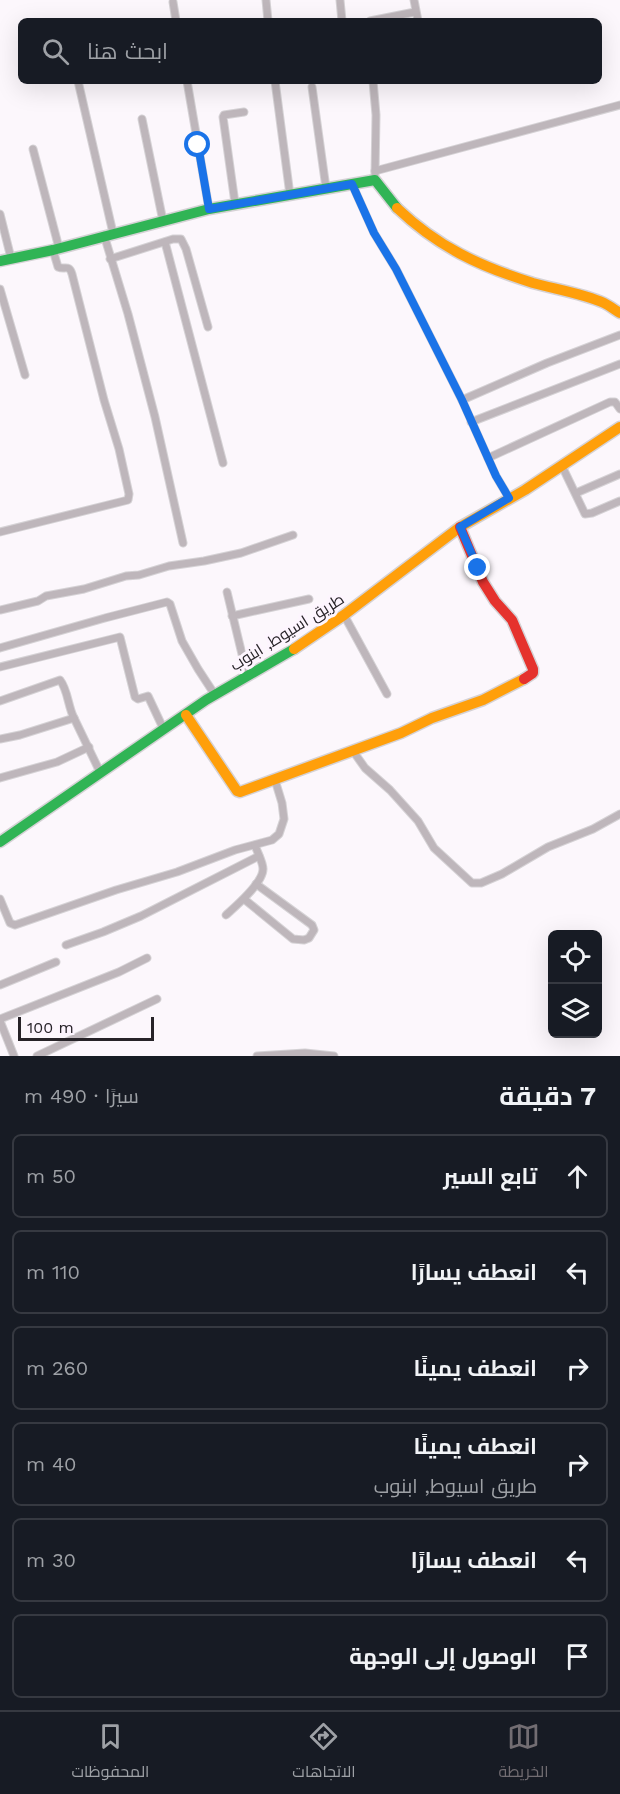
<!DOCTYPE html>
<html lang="ar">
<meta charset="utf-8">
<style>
:root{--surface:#171b24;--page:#242831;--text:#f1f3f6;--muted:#9ea1a6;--line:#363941;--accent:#726d72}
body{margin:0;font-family:"Work Sans",Cairo,sans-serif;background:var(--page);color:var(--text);direction:rtl}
.controls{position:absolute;right:18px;bottom:18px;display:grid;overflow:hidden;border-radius:9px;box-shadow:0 6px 24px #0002}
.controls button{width:54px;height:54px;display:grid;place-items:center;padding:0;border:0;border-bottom:2px solid var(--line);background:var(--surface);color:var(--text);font:30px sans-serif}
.scale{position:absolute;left:18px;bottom:15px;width:136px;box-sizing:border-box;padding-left:6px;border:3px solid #272328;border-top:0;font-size:16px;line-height:21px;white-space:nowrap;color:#272328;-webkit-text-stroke:4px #fdf5fe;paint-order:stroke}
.stop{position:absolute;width:18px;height:18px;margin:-14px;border:4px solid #1a73e8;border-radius:50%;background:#fff}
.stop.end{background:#1a73e8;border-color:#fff;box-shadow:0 2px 6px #0008}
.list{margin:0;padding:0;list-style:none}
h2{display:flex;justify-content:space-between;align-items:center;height:78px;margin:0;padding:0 24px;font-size:26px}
h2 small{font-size:20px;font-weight:400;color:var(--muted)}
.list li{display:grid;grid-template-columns:39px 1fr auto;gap:18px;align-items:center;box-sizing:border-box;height:84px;margin:0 12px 12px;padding:0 12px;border:2px solid var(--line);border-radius:9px}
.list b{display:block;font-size:22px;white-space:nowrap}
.list p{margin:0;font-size:20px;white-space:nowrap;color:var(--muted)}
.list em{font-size:20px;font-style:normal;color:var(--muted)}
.icon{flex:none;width:33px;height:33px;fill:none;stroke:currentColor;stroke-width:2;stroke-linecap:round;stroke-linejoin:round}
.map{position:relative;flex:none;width:620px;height:1056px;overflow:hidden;direction:ltr}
.search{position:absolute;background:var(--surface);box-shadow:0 6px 24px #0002;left:18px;right:18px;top:18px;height:66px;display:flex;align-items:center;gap:15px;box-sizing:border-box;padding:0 21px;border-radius:9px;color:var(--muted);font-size:22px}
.sheet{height:654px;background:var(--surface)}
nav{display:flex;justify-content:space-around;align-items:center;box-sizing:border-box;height:84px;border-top:2px solid var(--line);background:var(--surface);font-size:16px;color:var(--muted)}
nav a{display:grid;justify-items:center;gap:3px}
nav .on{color:var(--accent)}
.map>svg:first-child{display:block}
</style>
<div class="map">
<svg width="620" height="1056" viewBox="0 0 620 1056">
<rect width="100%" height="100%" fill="#fcf7fc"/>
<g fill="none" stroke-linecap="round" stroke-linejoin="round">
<defs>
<g id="street">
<path d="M266,0L268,21"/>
<path d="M340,0L342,21"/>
<path d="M414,0L418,21"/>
<path d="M173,2L176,21"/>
<path d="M370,21L415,12"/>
<path d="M78,81L113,233"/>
<path d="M187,81L209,209"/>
<path d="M275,81L290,195"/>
<path d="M373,81L376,115L375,175"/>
<path d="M312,87L326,188"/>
<path d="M142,119L163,221"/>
<path d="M33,149L59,248"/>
<path d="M375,171L620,105"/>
<path d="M352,184L374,233L396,269L462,400L496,476L509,498"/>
<path d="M235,203L223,117L224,115L244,112"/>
<path d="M0,214L11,258"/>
<path d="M104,235L128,314L155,417L183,543"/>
<path d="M165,242L223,463"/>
<path d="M110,259L173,239H181L186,249L208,327"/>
<path d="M0,289L25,375"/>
<path d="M462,400L547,363L620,335"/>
<path d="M471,422L620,364"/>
<path d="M488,458L610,402H615L620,409"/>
<path d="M562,466L585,514L592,513L620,501"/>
<path d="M576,493L620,474"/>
<path d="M0,532L128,500L129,494L119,449L104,400L72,274C69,264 65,270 58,267L53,250"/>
<path d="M227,592L247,675"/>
<path d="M0,610L38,601L46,596L84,589L126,576L139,575L169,566L204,561L241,553L293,535"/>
<path d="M344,615L387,694"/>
<path d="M232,616L309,599"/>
<path d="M0,648L105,618L167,602L170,604L182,641L198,669L215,695"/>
<path d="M0,667L120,637L135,697L138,699L148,696L164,730"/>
<path d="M0,701L60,680C68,690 68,707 74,718"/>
<path d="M0,739L20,735L74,718L100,772"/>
<path d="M353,751L365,768L390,790L418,821L434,848L472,883H481L502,874L548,847L593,829L620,814"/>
<path d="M0,778L57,762L89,747"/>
<path d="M0,899L10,923L15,925L116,890L177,872L235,850L272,840L279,834L284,819L282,803L275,780"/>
<path d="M244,899L293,939L304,940L309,938L314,930L312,925L256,884"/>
<path d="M226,915C236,906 263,883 263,869C263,862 257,852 255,845"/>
<path d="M66,945L103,932L141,916L259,856"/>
<path d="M0,985L56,962"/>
<path d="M0,1019L119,972L147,958"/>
<path d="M0,1021L14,1056"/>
<path d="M37,1056L157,999"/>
<path d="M257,1056L305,1053L334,1056"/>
</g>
<g id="fast">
<path d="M0,261L53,250L209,209L375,180L397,208"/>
<path d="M0,842L206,700L294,649"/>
</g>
<g id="slow">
<path d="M397,208C438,247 479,266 533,283C555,289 585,294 604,303C610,306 615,310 620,313"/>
<path d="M294,649L344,615L460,527L525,490L620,427"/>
<path d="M186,715L237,791L240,792L401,733L432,718L483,700L524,679"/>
</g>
<path id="jam" d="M460,527L483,582L495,601L512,620L533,669V673L524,679"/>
</defs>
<use href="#street" stroke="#d5d2d5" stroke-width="9"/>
<use href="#fast" stroke="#d5d2d5" stroke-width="13"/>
<use href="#slow" stroke="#d5d2d5" stroke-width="13"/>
<use href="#jam" stroke="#d5d2d5" stroke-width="13"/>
<use href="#street" stroke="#beb6bb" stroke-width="7"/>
<use href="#fast" stroke="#30b455" stroke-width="10"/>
<use href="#slow" stroke="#ff9f0a" stroke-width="10"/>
<use href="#jam" stroke="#e5322d" stroke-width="10"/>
</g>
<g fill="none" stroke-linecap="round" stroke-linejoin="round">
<path stroke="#1a73e8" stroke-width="8" d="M198,145L209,209L352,184L374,233L396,269L462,400L496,476L509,498L460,527L478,568"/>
</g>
<g text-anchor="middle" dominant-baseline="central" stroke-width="6" stroke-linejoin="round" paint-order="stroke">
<g font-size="16" fill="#272328" stroke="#fdf5fe">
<text transform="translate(287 632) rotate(-32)">طريق اسيوط, ابنوب</text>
</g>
</g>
</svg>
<div class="controls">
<button><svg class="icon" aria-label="locate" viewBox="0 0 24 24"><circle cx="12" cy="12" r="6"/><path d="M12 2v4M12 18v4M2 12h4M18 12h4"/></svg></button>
<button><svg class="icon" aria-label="layers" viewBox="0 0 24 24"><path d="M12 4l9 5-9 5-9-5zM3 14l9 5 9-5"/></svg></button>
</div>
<div class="scale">100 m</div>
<div class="stop" style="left:198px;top:145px"></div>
<div class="stop end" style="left:478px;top:568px"></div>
<div class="search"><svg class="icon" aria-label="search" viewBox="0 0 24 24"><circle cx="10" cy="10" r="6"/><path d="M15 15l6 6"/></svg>ابحث هنا</div>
</div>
<section class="sheet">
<h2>7 دقيقة<small>سيرًا · 490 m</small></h2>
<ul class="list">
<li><svg class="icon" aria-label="ahead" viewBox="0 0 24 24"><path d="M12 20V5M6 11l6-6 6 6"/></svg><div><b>تابع السير</b></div><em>50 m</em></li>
<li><svg class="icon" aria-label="left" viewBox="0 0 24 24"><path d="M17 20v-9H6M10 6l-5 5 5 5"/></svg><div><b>انعطف يسارًا</b></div><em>110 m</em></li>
<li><svg class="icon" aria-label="right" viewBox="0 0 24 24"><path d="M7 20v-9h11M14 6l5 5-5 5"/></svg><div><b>انعطف يمينًا</b></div><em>260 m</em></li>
<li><svg class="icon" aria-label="right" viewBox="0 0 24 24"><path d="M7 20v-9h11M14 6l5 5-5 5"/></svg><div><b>انعطف يمينًا</b><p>طريق اسيوط, ابنوب</p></div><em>40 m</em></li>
<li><svg class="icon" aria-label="left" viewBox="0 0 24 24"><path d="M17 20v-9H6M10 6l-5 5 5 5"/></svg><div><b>انعطف يسارًا</b></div><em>30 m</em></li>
<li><svg class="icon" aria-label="arrive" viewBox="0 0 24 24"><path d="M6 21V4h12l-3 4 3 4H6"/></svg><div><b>الوصول إلى الوجهة</b></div></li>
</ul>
</section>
<nav>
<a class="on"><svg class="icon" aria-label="map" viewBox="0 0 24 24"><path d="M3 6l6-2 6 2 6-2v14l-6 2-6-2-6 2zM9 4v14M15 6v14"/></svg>الخريطة</a>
<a><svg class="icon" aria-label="directions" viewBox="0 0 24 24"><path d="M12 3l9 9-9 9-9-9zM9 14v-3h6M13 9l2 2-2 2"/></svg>الاتجاهات</a>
<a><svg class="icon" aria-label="saved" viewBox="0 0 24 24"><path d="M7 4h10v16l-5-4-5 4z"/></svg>المحفوظات</a>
</nav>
